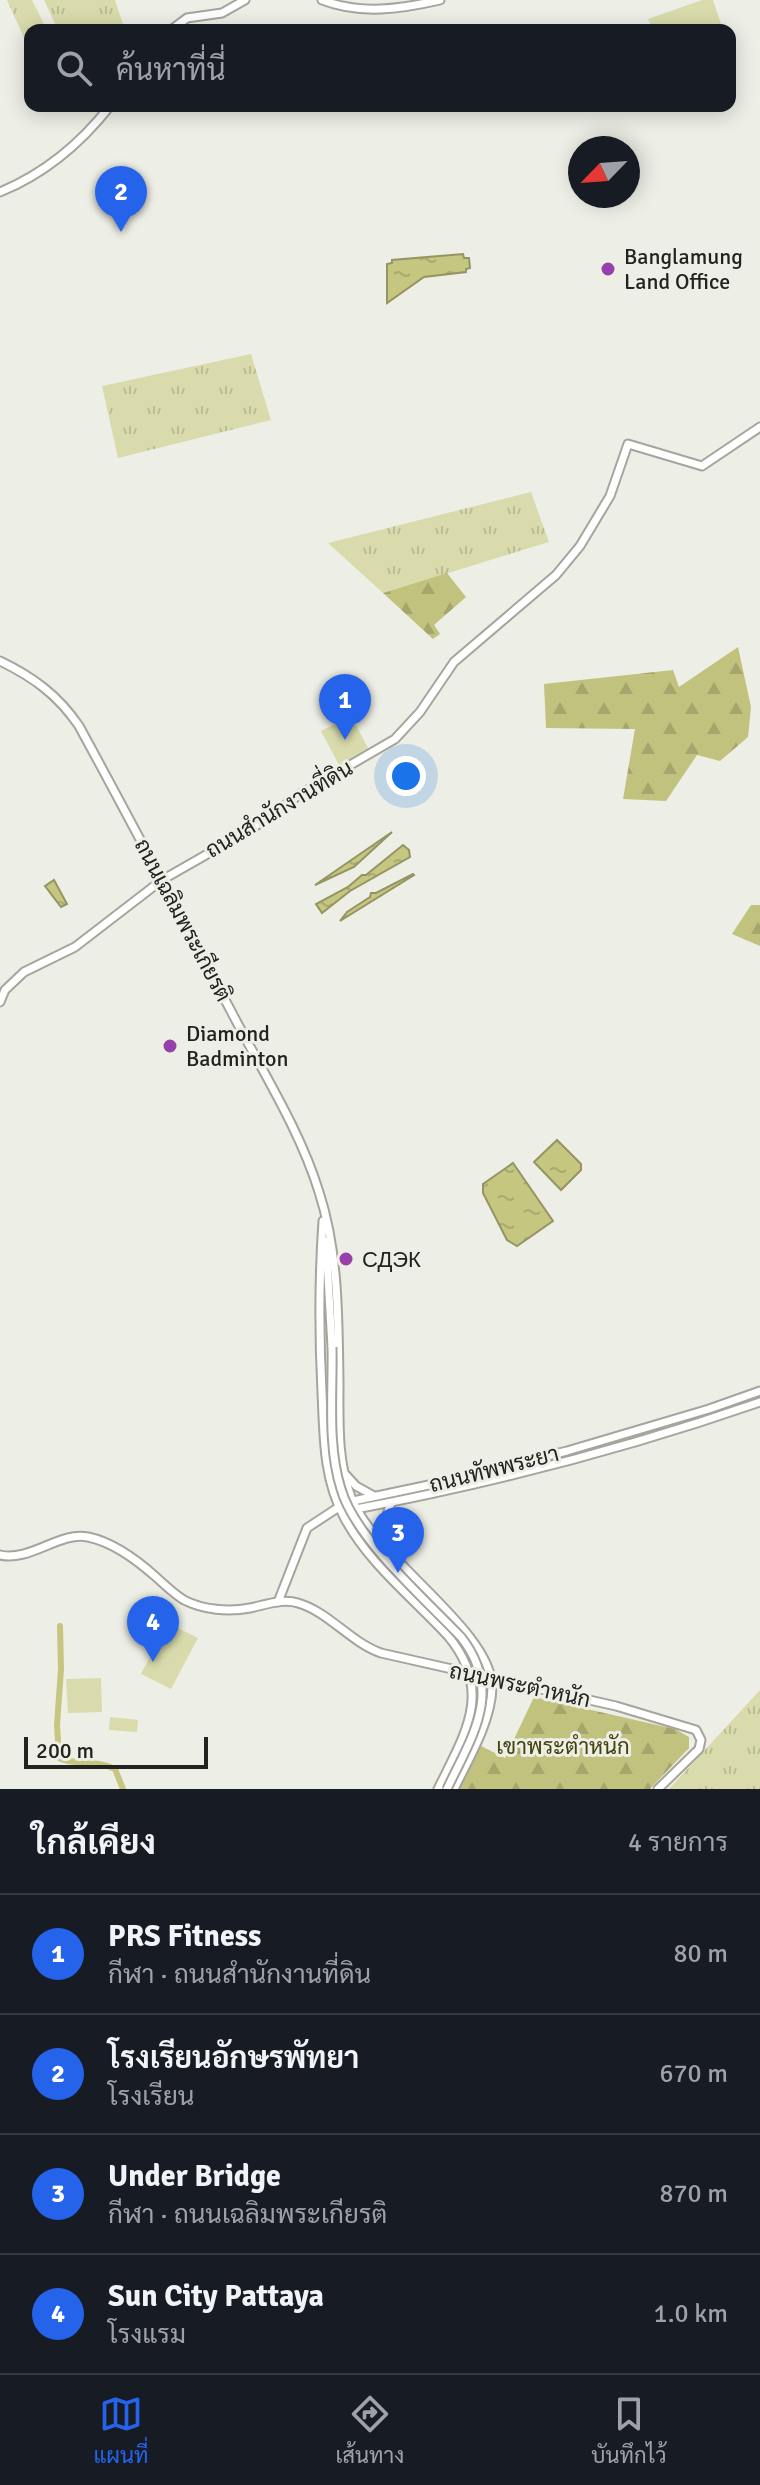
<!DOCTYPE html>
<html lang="th">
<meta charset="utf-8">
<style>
:root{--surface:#171b24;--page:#242831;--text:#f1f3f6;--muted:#9ea1a6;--line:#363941;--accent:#2563eb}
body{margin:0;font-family:Signika,Sarabun,sans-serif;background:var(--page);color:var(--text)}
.compass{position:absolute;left:568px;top:136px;width:72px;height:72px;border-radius:50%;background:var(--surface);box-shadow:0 4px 20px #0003;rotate:245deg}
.scale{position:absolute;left:24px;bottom:20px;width:184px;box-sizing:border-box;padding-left:8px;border:4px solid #22221f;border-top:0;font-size:22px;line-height:28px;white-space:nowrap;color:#22221f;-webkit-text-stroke:6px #edeee5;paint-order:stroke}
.you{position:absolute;left:406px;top:776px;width:28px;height:28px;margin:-20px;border:6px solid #fff;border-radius:50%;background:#1a73e8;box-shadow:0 0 0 12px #1a73e833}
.badge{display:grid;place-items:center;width:52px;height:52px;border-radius:50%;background:var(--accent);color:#fff;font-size:26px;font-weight:700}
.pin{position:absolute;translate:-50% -66px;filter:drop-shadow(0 2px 4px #0008)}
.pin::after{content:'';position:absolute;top:42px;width:28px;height:24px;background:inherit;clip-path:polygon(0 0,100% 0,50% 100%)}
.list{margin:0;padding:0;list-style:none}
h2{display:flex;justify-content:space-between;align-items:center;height:104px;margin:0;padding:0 32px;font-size:34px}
h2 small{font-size:26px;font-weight:400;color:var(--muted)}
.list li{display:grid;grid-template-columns:52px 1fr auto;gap:24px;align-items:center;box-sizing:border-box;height:120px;padding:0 32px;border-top:2px solid var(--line)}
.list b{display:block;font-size:30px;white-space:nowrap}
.list p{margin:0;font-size:26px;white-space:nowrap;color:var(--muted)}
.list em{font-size:26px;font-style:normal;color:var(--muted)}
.icon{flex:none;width:44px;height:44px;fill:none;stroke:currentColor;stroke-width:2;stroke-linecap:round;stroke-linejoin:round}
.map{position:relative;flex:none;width:760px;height:1789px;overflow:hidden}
.search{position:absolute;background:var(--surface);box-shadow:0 4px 20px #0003;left:24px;right:24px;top:24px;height:88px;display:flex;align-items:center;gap:20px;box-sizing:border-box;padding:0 28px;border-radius:16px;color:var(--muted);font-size:30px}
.sheet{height:584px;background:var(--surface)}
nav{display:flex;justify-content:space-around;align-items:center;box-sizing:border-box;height:112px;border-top:2px solid var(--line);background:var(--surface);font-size:22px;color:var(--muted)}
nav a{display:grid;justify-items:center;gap:4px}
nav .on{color:var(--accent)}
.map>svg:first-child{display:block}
</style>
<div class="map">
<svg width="760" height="1789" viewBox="0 0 760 1789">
<defs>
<pattern id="grass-tufts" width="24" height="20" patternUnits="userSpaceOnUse" patternTransform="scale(2)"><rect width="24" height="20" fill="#d9dbac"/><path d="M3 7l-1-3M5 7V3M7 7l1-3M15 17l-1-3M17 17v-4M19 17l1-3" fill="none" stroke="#babc94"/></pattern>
<pattern id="forest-firs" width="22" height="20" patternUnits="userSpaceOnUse" patternTransform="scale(2)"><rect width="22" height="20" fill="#c1c27d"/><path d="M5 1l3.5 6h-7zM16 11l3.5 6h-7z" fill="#a6a66c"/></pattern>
<pattern id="water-ripples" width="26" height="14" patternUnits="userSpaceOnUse" patternTransform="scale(2)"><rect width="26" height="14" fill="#c5c680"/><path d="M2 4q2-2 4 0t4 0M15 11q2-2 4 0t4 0" fill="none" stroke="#a9aa6e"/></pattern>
</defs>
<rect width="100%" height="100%" fill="#edeee5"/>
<g fill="url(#grass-tufts)">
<path d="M7,0H32L47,30H30V51Z"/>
<path d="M44,0H115L125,30H58Z"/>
<path d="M251,354L271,420L118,458L102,386Z"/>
<path d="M531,492L549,542L383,593L328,543Z"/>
<path d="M760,1690V1789H669Z"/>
</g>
<g fill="url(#forest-firs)">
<path d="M447,573L466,597L434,625L440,634L433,639L383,593Z"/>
<path d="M738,647L751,707L748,737L720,761L697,755L666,801L623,799L635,729L546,728L544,684L673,670L679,687Z"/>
<path d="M751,905H760V946L732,934Z"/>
<path d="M534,1697L675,1729L689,1737V1748L650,1789H458L479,1745L505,1758Z"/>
</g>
<g fill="#d9dbac">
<path d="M702,0H713L723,30H653L648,19Z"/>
<path d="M351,716L369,750L339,765L321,731Z"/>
<path d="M168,1623L198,1638L171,1689L141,1674Z"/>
<path d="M101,1678L102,1712L68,1713L66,1679Z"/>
<path d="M110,1717L138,1720L137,1732L109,1730Z"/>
</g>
<g fill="url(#water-ripples)" stroke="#949563" stroke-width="2">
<path d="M463,254L464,258H469L470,268L466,269V272L424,277L387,303V264L392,263V260Z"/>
<path d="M392,832L354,867L315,885Z"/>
<path d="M403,845L409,850L410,857L350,891L322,913L316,904L348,887L362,875H366Z"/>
<path d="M413,874L414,875L340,921L347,912L370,897L371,893H376Z"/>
<path d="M54,880L67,904L61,907L45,886Z"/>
<path d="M557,1140L581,1164V1170L561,1190L534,1162Z"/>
<path d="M513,1163L553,1221L517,1246L507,1240L483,1193V1184Z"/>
</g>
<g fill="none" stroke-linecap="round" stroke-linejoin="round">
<path stroke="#c5c680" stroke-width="6" d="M60,1626L61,1669L57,1725L59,1758C74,1766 95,1759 115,1769L123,1789"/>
<defs>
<g id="secondary">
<path d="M322,0C360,15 401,9 440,0"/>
<path d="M171,30L187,18L222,13L245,0"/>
<path d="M0,192C44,174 81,143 110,106"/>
<path d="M0,661C33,677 58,695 79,726C131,821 181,917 232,1013C262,1071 300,1130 319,1192C339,1253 338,1320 339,1383C339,1421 337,1461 351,1497C374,1558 493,1630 492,1688C491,1722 469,1758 454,1789"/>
<path d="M0,1002L5,990L24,972L75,947L162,880L253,828L302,793L395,739L420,712L454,662L556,575L580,546L610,496L628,444L702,466L760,427"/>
<path d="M323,1221C319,1278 319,1335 322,1392C324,1435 323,1478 344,1517C368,1563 413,1598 448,1636C494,1691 465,1734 438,1789"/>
<path d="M326,1241L332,1347"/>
<path d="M346,1475L356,1486L374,1496"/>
<path d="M356,1509C493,1483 628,1448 760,1402"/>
<path d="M387,1547L383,1526L391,1503"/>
<path d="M0,1555C30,1562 60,1531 88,1537C113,1542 137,1560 156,1577C165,1585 174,1594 184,1600C203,1610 229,1612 250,1608C265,1605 282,1598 298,1603C329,1612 350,1642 381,1653L616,1706L696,1730L701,1740L699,1749L658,1789"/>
<path d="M278,1602L307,1528L339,1507L353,1501L429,1485L567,1451L709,1409L760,1391"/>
</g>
</defs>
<use href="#secondary" stroke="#a5a59d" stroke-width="11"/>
<use href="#secondary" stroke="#fff" stroke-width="7"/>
<defs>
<path id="secondary-bridge" d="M332,1347C333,1393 327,1445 341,1489C355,1538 425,1599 461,1637C504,1692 472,1736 447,1789"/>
</defs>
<use href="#secondary-bridge" stroke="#a5a59d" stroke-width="11" stroke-linecap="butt"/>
<use href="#secondary-bridge" stroke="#fff" stroke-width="7"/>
</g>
<g fill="#9740ac" stroke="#edeee5" stroke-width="3">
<circle cx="608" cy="269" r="8"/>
<circle cx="170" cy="1046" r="8"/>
<circle cx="346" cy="1259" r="8"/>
</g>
<g text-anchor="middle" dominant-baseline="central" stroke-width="6" stroke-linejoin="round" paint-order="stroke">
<g font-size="22" fill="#22221f" stroke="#edeee5" text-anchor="start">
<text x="624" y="256">Banglamung<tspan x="624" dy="25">Land Office</tspan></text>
<text x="186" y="1033">Diamond<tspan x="186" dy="25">Badminton</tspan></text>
<text x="362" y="1259">СДЭК</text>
</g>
<g font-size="22" fill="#22221f" stroke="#edeee5">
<text transform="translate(279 809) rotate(-31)">ถนนสำนักงานที่ดิน</text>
<text transform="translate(183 920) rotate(62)">ถนนเฉลิมพระเกียรติ</text>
<text transform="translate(494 1469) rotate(-14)">ถนนทัพพระยา</text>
<text transform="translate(520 1685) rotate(12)">ถนนพระตำหนัก</text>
</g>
<g font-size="22" fill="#44430d" stroke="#edeee5">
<text x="563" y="1746">เขาพระตำหนัก</text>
</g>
</g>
</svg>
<svg class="compass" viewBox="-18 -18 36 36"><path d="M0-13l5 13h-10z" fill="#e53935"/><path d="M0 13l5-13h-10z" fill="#9ea1a6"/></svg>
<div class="scale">200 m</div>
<div class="you"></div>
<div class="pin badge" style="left:345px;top:740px">1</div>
<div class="pin badge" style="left:121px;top:232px">2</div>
<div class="pin badge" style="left:398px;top:1573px">3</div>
<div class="pin badge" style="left:153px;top:1662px">4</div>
<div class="search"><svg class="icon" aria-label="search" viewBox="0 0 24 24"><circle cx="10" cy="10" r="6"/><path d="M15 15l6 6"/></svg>ค้นหาที่นี่</div>
</div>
<section class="sheet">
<h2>ใกล้เคียง<small>4 รายการ</small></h2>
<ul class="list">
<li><span class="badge">1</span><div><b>PRS Fitness</b><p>กีฬา · ถนนสำนักงานที่ดิน</p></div><em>80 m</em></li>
<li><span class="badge">2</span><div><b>โรงเรียนอักษรพัทยา</b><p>โรงเรียน</p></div><em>670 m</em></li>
<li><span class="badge">3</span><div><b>Under Bridge</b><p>กีฬา · ถนนเฉลิมพระเกียรติ</p></div><em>870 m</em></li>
<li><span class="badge">4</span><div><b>Sun City Pattaya</b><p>โรงแรม</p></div><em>1.0 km</em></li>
</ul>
</section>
<nav>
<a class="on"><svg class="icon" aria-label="map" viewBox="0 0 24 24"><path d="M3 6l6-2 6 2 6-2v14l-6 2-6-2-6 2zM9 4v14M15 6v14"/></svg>แผนที่</a>
<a><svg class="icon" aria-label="directions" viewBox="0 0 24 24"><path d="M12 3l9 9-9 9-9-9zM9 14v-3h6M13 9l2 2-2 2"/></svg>เส้นทาง</a>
<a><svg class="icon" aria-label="saved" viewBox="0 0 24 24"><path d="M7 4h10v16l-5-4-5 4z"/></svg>บันทึกไว้</a>
</nav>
